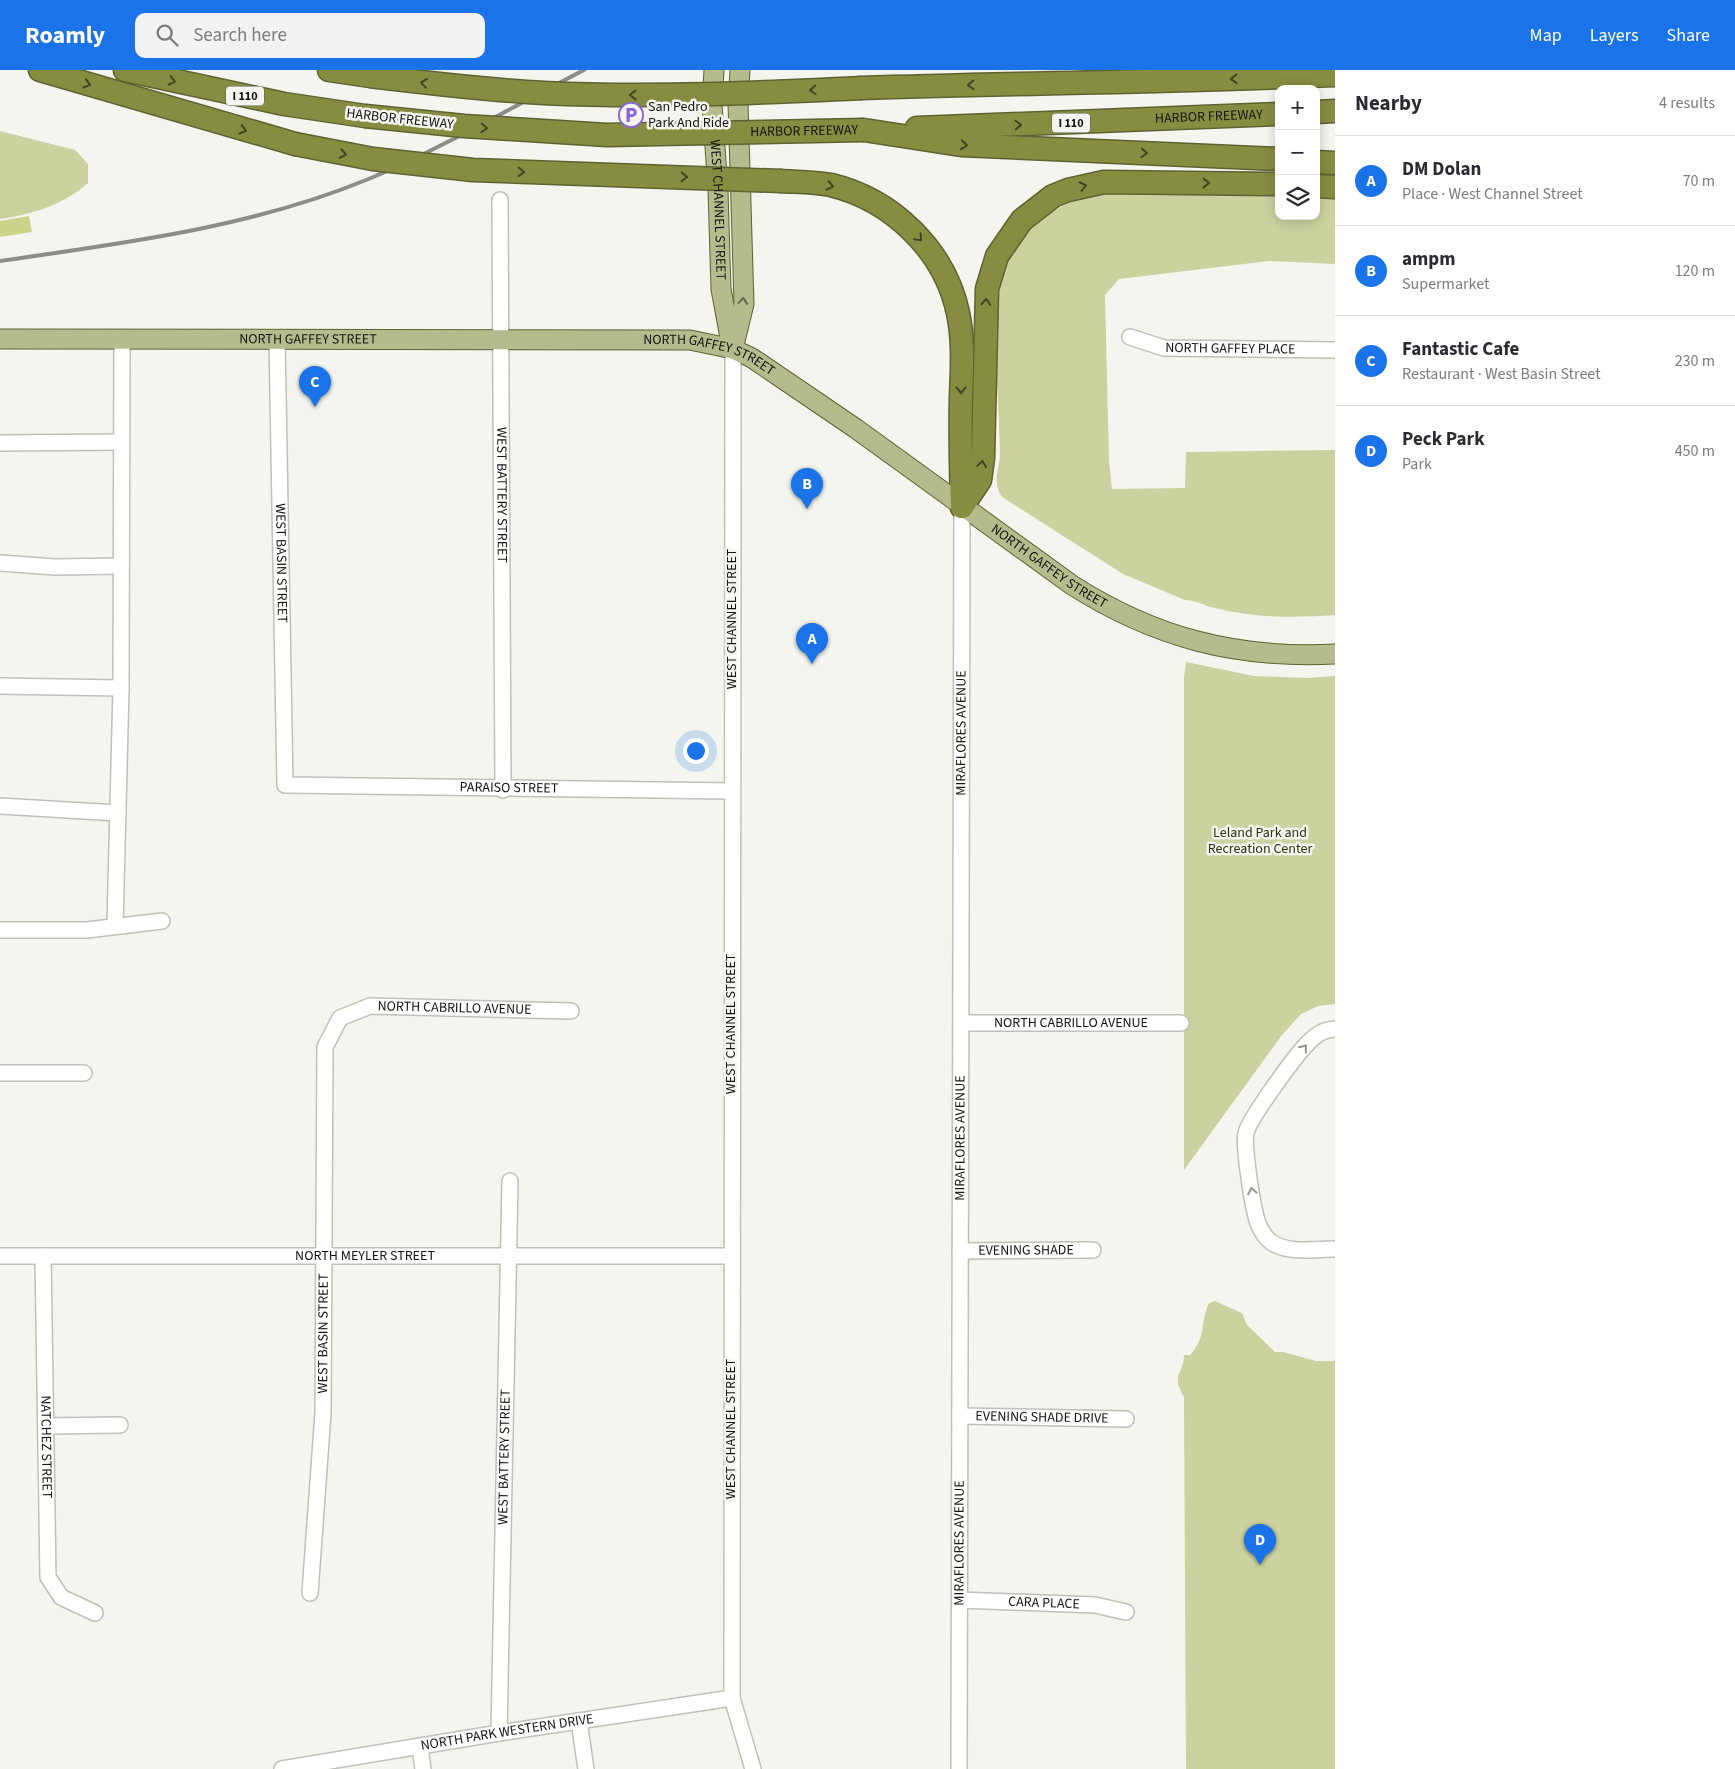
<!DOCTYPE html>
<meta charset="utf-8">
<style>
:root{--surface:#fff;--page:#f2f2f3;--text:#2b2b33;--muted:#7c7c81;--line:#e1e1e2;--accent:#1a73e8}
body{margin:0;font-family:"Source Sans 3",sans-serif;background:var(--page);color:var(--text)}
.controls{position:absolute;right:15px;top:15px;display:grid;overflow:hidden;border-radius:10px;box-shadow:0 2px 12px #0003}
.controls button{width:45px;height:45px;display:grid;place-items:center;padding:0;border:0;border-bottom:1px solid var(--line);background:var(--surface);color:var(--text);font:25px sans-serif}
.you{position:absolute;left:695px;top:680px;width:18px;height:18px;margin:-12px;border:4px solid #fff;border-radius:50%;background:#1a73e8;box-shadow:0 0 0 8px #1a73e833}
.badge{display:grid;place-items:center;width:32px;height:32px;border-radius:50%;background:var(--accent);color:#fff;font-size:16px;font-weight:700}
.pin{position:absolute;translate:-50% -41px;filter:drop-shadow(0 1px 2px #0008)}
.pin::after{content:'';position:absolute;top:26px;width:18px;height:15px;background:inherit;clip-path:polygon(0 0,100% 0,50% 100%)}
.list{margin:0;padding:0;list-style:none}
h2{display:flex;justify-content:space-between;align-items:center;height:65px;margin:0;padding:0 20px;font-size:21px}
h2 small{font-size:16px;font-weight:400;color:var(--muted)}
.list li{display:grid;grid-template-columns:32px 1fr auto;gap:15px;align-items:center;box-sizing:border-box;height:90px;padding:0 20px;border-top:1px solid var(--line)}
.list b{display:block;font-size:19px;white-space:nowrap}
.list p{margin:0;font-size:16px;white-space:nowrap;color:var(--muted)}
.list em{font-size:16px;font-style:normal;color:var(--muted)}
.icon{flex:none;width:28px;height:28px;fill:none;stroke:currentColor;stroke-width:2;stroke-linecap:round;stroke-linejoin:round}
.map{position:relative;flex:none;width:1335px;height:1699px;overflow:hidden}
header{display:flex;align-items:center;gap:30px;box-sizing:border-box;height:70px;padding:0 25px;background:var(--accent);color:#fff}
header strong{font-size:24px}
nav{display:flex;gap:28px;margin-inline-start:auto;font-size:18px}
.search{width:350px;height:45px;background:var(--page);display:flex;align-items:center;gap:12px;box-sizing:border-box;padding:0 18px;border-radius:10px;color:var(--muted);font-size:19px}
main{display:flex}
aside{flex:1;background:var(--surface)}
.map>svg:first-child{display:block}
</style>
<header>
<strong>Roamly</strong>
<div class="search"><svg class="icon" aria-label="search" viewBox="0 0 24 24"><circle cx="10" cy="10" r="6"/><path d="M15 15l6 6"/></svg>Search here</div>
<nav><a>Map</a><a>Layers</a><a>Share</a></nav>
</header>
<main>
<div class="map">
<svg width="1335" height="1699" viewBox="0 0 1335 1699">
<rect width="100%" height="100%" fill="#f4f5ee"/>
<g fill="#cbd19f">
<path d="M0,61L75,80L88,94V113C63,135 33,144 0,149Z"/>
<path d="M1316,123H1335V194L1269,191L1119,209L1105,225L1109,391L1112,419L1185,418L1186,382L1335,380V545C1295,548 1254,548 1215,538C1204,536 1196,530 1185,530L1123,504L1002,427C992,412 999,401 1000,384C1000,374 999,363 999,353C995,255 976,152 1099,124H1279V146H1316Z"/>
<path d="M1186,592L1254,606L1307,608L1335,606V934L1318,936L1301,944L1282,965L1184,1100V607Z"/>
<path d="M1215,1231L1242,1243L1247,1255L1275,1282H1283L1316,1291H1335V1699H1186L1184,1327C1170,1303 1184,1305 1184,1285H1190C1207,1267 1200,1251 1209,1233Z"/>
</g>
<path fill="#ccd48c" d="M29,146L32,162L0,167V151Z"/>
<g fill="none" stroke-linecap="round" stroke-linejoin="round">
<defs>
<g id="minor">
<path id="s1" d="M500,130L503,720"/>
<path id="s2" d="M1130,267L1164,278L1335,280"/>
<path id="s3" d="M277,269L285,715L732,721"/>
<path d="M733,279L732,1628L753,1699"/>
<path d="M0,373L121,372"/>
<path d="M0,493L55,497L121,496"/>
<path d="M0,616L121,618"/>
<path d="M0,736L118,743"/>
<path d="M115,855L121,618L122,269"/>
<path d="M0,860H87L162,851"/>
<path id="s4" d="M961,953H1181"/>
<path d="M1335,959C1323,960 1317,964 1309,972C1297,983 1249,1049 1246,1063C1243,1076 1253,1140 1258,1153C1260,1160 1266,1168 1271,1172C1288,1184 1316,1179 1335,1179"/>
<path d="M0,1003H84"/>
<path id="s5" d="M960,1181L1093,1180"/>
<path id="s6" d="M0,1186H731"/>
<path id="s7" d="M43,1186L48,1507L61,1527L95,1543"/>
<path id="s8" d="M960,1346L1126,1349"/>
<path d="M46,1356L120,1355"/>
<path id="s9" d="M310,1523L323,1343L325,977L340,948L370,936L571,941"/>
<path id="s10" d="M960,1530L1095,1535L1126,1542"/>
<path d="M579,1651L586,1699"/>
<path id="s11" d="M499,1663L510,1111"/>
<path d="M420,1677L423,1699"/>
<path id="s12" d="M282,1699L499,1663L732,1628"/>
<path id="s13" d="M959,1699L962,437"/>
</g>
<g id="major">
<path id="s14" d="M714,0L712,34L718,120L721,219L731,273"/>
<path id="s15" d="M0,269L690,270L733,279L752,288L855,358L1072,515C1155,568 1237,589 1335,584"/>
<path d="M733,279L744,234L738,34L740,0"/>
</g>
<g id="highway">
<path d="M40,0L295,74"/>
<path d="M125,0L284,34L365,46"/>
<path d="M329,0L370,6"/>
<path d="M862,18C1020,13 1177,12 1335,5"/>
<path d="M1316,42L1335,41"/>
<path id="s16" d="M917,58L1279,44"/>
<path d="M864,60L961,75L1279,89"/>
<path d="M1316,92L1335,93"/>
<path d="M781,111C798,112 815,112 831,115C893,130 945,181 958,243C964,271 962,299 961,327C960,364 961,400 962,437"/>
<path d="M1316,116L1335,117"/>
<path d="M962,437L980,410L983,388L987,219L997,186L1022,150L1053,126L1068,120L1104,112L1279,114"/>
</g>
</defs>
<use href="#minor" stroke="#bfc0b9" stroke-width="18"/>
<use href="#major" stroke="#5e6331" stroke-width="21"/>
<use href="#highway" stroke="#5e6331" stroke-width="25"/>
<use href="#minor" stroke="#fff" stroke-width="15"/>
<use href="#major" stroke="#b6bb8d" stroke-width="19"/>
<use href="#highway" stroke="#868d41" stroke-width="22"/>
<path stroke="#8c8d88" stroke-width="4" d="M0,191C125,173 254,157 371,108C444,77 514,36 584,0"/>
<defs>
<g id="highway-bridge">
<path d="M370,6C428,13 486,20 544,23C650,28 756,23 862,18"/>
<path id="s17" d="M365,46L464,56L607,65L864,60"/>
<path d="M295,74L373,89L473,100L781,111"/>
</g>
</defs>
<use href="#highway-bridge" stroke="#5e6331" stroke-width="25" stroke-linecap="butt"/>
<use href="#highway-bridge" stroke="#868d41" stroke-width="22"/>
</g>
<defs><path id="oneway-chevron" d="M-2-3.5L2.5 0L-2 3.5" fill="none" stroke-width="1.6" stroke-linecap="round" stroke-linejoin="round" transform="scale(1.25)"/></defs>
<g stroke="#424525">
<use href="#oneway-chevron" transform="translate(1234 9) rotate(178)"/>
<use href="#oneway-chevron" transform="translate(172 11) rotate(13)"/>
<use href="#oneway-chevron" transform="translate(424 13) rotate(-173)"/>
<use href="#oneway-chevron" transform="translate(87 14) rotate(17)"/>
<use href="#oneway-chevron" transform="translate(971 15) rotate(178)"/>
<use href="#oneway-chevron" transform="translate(813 20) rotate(177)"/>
<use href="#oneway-chevron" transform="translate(633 25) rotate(179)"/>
<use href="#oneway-chevron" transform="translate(1018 55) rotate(-2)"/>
<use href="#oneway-chevron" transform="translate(484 58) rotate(3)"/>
<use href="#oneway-chevron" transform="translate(243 60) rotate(16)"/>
<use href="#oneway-chevron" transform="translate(964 75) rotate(5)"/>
<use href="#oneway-chevron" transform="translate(1144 83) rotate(3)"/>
<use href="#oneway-chevron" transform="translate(343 84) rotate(11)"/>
<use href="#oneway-chevron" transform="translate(521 102) rotate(2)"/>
<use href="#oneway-chevron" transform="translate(684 107) rotate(2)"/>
<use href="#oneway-chevron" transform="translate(1206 113)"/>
<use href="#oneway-chevron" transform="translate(830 116) rotate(13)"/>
<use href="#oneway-chevron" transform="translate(1083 116) rotate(-12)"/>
<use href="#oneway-chevron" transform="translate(919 168) rotate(47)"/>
<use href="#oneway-chevron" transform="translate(986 232) rotate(-87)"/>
<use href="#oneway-chevron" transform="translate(961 320) rotate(91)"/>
<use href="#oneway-chevron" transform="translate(982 394) rotate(-82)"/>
</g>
<use stroke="#656850" href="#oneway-chevron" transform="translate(743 231) rotate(-85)"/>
<g stroke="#959694">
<use href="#oneway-chevron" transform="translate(1304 978) rotate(-51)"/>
<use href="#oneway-chevron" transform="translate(1252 1121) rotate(-100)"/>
</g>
<defs>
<symbol id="parking-ring" viewBox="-11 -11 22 22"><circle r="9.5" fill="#f4f5ee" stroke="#8763de" stroke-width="1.5"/><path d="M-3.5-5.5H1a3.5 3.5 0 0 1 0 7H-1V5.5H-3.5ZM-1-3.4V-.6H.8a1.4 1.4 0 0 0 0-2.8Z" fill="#8763de"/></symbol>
</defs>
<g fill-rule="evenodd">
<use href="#parking-ring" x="617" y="31" width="28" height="28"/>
</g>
<g text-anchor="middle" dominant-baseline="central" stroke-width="5" stroke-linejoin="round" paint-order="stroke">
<g fill="#f4f5ee" stroke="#575854" stroke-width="1">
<rect x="226" y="16.5" width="38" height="19" rx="4"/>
<rect x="1052" y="43.5" width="38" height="19" rx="4"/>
</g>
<g font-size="12" font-weight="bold" fill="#141512">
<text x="245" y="26">I 110</text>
<text x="1071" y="53">I 110</text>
</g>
<g font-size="14" fill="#141512" stroke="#f4f5ee" text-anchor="start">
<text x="648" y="37">San Pedro<tspan x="648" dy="16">Park And Ride</tspan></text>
</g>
<g font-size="14" fill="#141512" stroke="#f4f5ee">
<text stroke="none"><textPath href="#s16" startOffset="292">HARBOR FREEWAY</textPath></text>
<text transform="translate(400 49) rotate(6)">HARBOR FREEWAY</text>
<text stroke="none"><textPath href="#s17" startOffset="440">HARBOR FREEWAY</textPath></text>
<text stroke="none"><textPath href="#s14" startOffset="140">WEST CHANNEL STREET</textPath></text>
<text stroke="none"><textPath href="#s15" startOffset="308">NORTH GAFFEY STREET</textPath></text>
<text stroke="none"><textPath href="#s2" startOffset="102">NORTH GAFFEY PLACE</textPath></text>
<text stroke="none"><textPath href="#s15" startOffset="712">NORTH GAFFEY STREET</textPath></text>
<text stroke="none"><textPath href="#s1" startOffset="295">WEST BATTERY STREET</textPath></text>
<text stroke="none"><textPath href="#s3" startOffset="224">WEST BASIN STREET</textPath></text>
<text stroke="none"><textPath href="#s15" startOffset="1118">NORTH GAFFEY STREET</textPath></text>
<text transform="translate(732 549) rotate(-90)">WEST CHANNEL STREET</text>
<text stroke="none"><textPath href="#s13" startOffset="1036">MIRAFLORES AVENUE</textPath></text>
<text stroke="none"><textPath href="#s3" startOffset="670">PARAISO STREET</textPath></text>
<text stroke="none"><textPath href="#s9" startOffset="696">NORTH CABRILLO AVENUE</textPath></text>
<text stroke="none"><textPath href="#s4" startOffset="110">NORTH CABRILLO AVENUE</textPath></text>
<text transform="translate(731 954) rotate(-90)">WEST CHANNEL STREET</text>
<text stroke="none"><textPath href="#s13" startOffset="631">MIRAFLORES AVENUE</textPath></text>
<text stroke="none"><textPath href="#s5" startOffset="66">EVENING SHADE</textPath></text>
<text stroke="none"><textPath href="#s6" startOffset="365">NORTH MEYLER STREET</textPath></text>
<text stroke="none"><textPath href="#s9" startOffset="260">WEST BASIN STREET</textPath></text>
<text stroke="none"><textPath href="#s8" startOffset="82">EVENING SHADE DRIVE</textPath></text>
<text transform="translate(731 1359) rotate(-90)">WEST CHANNEL STREET</text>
<text stroke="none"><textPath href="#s7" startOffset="191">NATCHEZ STREET</textPath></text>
<text stroke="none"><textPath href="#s11" startOffset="276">WEST BATTERY STREET</textPath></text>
<text stroke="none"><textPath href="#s13" startOffset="226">MIRAFLORES AVENUE</textPath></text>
<text stroke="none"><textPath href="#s10" startOffset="84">CARA PLACE</textPath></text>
<text stroke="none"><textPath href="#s12" startOffset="228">NORTH PARK WESTERN DRIVE</textPath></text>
</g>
<g font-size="14" fill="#2f3212" stroke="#f4f5ee">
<text x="1260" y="763">Leland Park and<tspan x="1260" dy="16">Recreation Center</tspan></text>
</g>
</g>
</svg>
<div class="controls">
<button>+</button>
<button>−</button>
<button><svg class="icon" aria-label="layers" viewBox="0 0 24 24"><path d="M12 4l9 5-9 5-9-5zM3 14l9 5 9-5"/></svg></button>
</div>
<div class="you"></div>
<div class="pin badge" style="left:812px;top:594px">A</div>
<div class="pin badge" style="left:807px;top:439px">B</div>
<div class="pin badge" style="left:315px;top:337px">C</div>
<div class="pin badge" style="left:1260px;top:1495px">D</div>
</div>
<aside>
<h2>Nearby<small>4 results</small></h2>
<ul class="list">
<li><span class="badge">A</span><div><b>DM Dolan</b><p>Place · West Channel Street</p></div><em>70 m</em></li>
<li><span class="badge">B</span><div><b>ampm</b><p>Supermarket</p></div><em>120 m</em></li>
<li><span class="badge">C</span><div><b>Fantastic Cafe</b><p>Restaurant · West Basin Street</p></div><em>230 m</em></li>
<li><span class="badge">D</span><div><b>Peck Park</b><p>Park</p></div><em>450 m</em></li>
</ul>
</aside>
</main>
